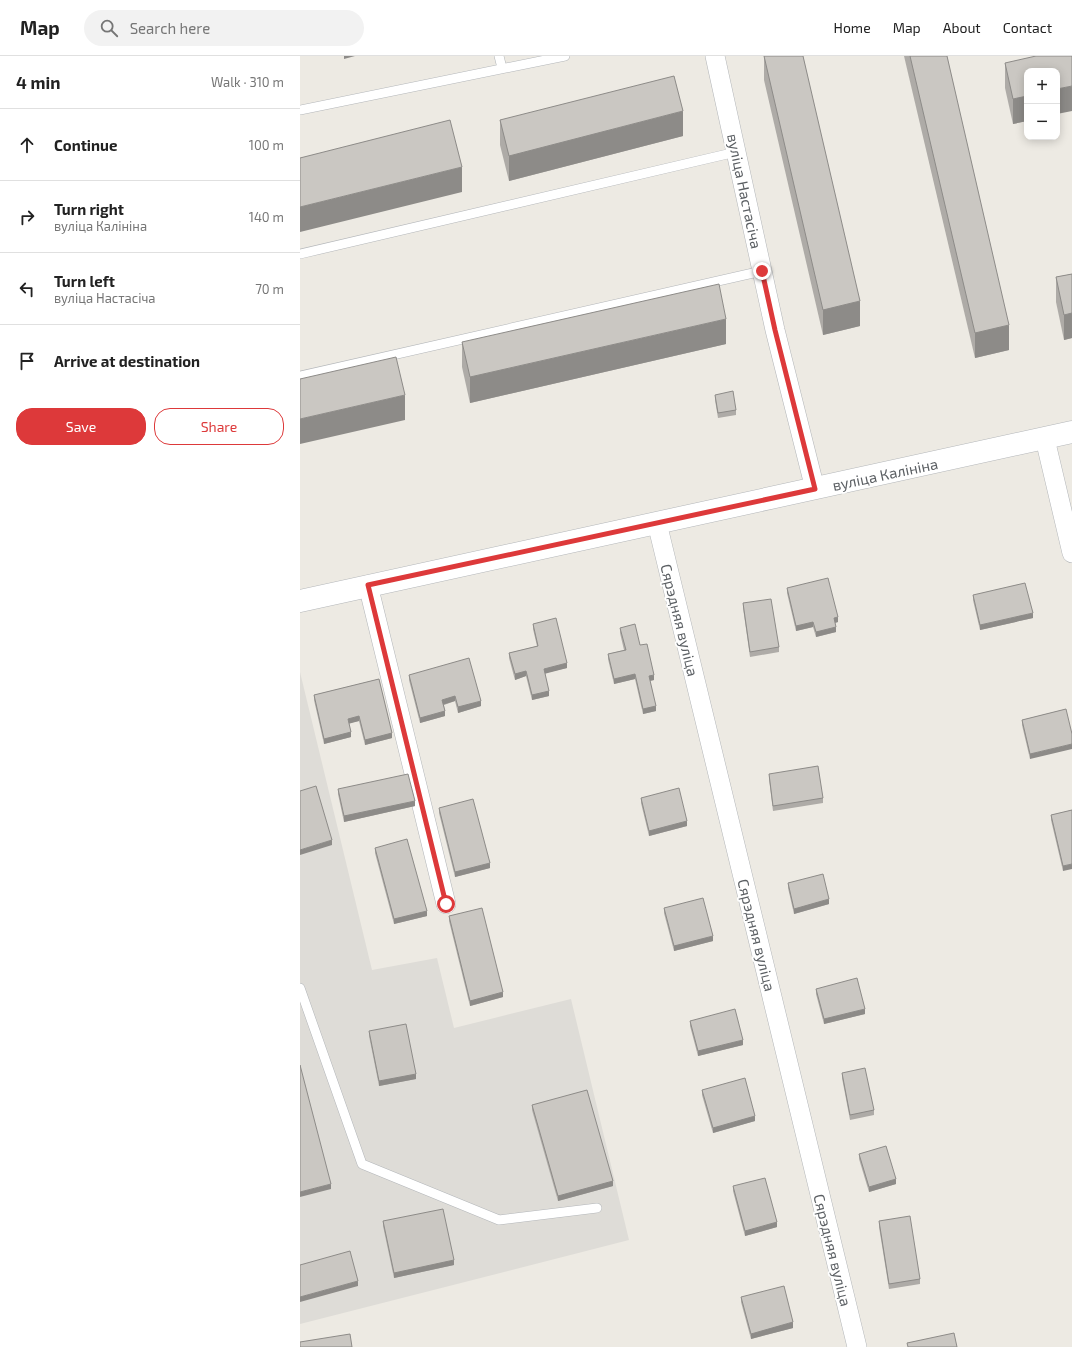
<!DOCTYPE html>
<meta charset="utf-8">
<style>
:root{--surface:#fff;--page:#f2f2f2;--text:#222;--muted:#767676;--line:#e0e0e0;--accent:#dd393a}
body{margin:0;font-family:"Exo 2",sans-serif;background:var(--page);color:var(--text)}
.controls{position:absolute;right:12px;top:12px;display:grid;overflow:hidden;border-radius:8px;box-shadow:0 2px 10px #0003}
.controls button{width:36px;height:36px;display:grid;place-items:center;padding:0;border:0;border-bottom:1px solid var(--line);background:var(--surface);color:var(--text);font:20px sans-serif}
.stop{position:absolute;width:12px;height:12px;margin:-9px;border:3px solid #dd393a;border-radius:50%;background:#fff}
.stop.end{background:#dd393a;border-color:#fff;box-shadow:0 1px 4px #0008}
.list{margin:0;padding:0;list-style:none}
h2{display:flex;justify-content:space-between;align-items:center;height:52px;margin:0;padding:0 16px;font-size:17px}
h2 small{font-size:13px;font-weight:400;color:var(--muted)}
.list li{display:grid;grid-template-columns:26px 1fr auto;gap:12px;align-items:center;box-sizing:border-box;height:72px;padding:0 16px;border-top:1px solid var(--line)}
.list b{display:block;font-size:15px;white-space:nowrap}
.list p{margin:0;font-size:13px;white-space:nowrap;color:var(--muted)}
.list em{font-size:13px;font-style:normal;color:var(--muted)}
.actions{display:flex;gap:8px;padding:12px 16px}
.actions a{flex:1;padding:9px 0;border:1px solid var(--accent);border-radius:16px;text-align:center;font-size:14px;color:var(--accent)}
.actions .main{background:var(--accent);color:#fff}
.icon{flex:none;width:22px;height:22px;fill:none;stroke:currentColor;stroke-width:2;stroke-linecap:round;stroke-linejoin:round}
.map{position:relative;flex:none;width:772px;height:1291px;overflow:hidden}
header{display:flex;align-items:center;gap:24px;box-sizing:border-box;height:56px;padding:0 20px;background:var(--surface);border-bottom:1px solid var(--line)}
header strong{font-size:19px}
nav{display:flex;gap:22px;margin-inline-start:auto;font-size:14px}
.search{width:280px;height:36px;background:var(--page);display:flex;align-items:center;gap:10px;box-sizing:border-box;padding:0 14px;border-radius:22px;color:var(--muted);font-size:15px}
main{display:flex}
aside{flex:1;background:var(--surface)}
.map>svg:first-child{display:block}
</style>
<header>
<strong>Map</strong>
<div class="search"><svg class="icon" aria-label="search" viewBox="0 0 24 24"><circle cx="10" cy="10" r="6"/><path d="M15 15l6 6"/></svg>Search here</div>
<nav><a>Home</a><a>Map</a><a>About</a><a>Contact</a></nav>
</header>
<main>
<aside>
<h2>4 min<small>Walk · 310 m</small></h2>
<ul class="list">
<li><svg class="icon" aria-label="ahead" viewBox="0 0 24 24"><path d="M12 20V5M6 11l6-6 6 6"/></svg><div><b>Continue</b></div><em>100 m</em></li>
<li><svg class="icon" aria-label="right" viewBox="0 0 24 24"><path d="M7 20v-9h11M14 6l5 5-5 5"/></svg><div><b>Turn right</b><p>вуліца Калініна</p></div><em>140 m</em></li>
<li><svg class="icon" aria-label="left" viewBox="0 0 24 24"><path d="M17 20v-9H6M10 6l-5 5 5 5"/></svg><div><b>Turn left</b><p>вуліца Настасіча</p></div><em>70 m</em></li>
<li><svg class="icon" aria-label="arrive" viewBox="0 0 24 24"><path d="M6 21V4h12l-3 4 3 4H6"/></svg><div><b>Arrive at destination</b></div></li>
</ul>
<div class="actions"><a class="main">Save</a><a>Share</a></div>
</aside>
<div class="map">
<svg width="772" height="1291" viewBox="0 0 772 1291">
<rect width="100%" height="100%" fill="#edeae3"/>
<path fill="#dedcd7" d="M0,616L72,914L137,902L154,972L271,943L329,1184L0,1268Z"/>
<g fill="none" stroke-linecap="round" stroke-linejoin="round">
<defs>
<g id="service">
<path d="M199,0L202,12"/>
<path d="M0,54L265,0"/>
<path d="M0,198L436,96"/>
<path d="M0,320L462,215"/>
<path d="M0,932L62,1108L199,1164L297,1152"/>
</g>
<g id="minor">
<path d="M415,0L475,274L515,433"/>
<path d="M745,383L772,497"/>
<path d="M357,467L557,1291"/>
<path d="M68,529L146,848"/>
</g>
<path id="tertiary" d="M0,545L772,376"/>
</defs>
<use href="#service" stroke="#b3b6b9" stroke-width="10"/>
<use href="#minor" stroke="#b3b6b9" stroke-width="20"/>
<use href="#tertiary" stroke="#b3b6b9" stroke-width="23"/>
<use href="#service" stroke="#fff" stroke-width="9"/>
<use href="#minor" stroke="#fff" stroke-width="19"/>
<use href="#tertiary" stroke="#fff" stroke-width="22"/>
</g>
<g fill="#aeaba7">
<path d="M464,0H503L560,270L523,279L464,24Z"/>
<path d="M604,0H647L709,294L675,302Z"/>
<path d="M705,7L727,15V65L713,68L705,32Z"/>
<path d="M200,64L383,80L209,125L200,89Z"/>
<path d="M772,218V282L764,284L756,246V221Z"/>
<path d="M162,286L426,288L170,347L162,311Z"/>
<path d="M415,339L436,354V359L418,362L415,344Z"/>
<path d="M487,532L538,566L535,567L536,576L516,581L513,571L496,575L487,537Z"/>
<path d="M673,539L733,562L680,574L673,544Z"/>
<path d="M443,547L479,591V596L450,601L443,552Z"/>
<path d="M233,568L267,612L245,617L249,640L232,644L226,620L215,624L209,602V597L237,590L233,573Z"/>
<path d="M320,572L340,589L354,624L350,625L356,655L343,658L335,623L314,628L308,603V598L324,594L320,577Z"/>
<path d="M109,619L181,650L158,657L155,645L144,649L145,660L120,667L109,624Z"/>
<path d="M79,623L92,682L65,689L59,665L49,667L51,681L24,688L14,644V639Z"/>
<path d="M766,653L730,703L722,669V664Z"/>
<path d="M469,718L523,742V747L473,755L469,723Z"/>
<path d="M38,733L115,750L44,766L38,738Z"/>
<path d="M341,742L387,770L349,780L341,747Z"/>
<path d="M139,752L190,812L155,821L139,757Z"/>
<path d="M772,754L763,815L751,764V759Z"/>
<path d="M75,792L127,860L94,868L75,797Z"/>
<path d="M488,827L529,848L494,858L488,832Z"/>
<path d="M364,852L413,885L374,895L364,857Z"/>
<path d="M149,860L203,941L170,950L149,865Z"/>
<path d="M516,933L565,958L524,968L516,938Z"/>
<path d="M390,965L443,989L398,1000L390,970Z"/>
<path d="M69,975L116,1023L79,1030L69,980Z"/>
<path d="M542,1017L574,1054V1059L550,1064L542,1022Z"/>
<path d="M402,1034L455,1065L413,1077L402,1039Z"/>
<path d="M232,1049L313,1130L258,1145L232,1054Z"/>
<path d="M559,1098L596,1128L569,1136L559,1103Z"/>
<path d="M433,1130L477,1171L445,1180L433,1135Z"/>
<path d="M83,1165L154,1209L94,1222L83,1170Z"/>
<path d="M579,1165L620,1223V1228L589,1233L579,1171Z"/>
<path d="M441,1241L493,1272L451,1283L441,1246Z"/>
</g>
<g fill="#8d8b88">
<path d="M44,0H55L44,3Z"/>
<path d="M772,30V55L757,58V33Z"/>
<path d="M727,40V65L713,68V43Z"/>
<path d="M383,55V80L209,125V100Z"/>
<path d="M162,111V136L0,176V151Z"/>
<path d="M560,245V270L523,279V254Z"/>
<path d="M772,257V282L764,284V259Z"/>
<path d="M426,263V288L170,347V321Z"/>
<path d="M709,269V294L675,302V277Z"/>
<path d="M105,339V364L0,388V363Z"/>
<path d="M733,557V562L680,574V569Z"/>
<path d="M538,561V566L534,567V562Z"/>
<path d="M513,566V571L496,575V570Z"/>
<path d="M536,571V576L516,581V576Z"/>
<path d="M267,607V612L244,618V613Z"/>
<path d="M226,615V620L215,624V618Z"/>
<path d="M335,618V623L314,628V623Z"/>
<path d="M354,619V624L349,625V620Z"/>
<path d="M249,635V640L232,644V639Z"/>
<path d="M155,640V645L142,649V644Z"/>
<path d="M181,645V650L158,657V651Z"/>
<path d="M356,650V655L343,658V653Z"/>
<path d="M145,655V660L120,667V662Z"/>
<path d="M59,660V665L48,668V663Z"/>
<path d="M51,676V681L24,688V683Z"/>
<path d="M92,677V682L65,689V684Z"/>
<path d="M772,688V693L730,703V698Z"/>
<path d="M115,745V750L44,766V760Z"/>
<path d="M387,765V770L349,780V775Z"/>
<path d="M32,784V789L0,799V794Z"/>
<path d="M190,807V812L155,821V816Z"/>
<path d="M772,808V813L763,815V810Z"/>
<path d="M529,843V848L494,858V853Z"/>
<path d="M127,855V860L94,868V863Z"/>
<path d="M413,880V885L374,895V890Z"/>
<path d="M203,936V941L170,950V945Z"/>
<path d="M565,953V958L524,968V963Z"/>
<path d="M443,984V989L398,1000V995Z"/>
<path d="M116,1018V1023L79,1030V1025Z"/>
<path d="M455,1060V1065L413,1077V1072Z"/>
<path d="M596,1123V1128L569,1136V1131Z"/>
<path d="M313,1125V1130L258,1145V1140Z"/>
<path d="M31,1128V1133L0,1141V1136Z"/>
<path d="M477,1166V1171L445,1180V1175Z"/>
<path d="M154,1204V1209L94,1222V1217Z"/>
<path d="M58,1225V1230L0,1246V1241Z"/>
<path d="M493,1266V1272L451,1283V1278Z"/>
</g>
<g fill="#cac7c2" stroke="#8d8b88">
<path d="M464,0H503L560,245L523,254Z"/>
<path d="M610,0H647L709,269L675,277Z"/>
<path d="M736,0H772V30L757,33V15H727V40L713,43L705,7Z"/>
<path d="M374,20L383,55L209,100L200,64Z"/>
<path d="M150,64L162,111L0,151V102Z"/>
<path d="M772,218V257L764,259L756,221Z"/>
<path d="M419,228L426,263L170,321L162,286Z"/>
<path d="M96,301L105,339L0,363V323Z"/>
<path d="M433,335L436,354L418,357L415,339Z"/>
<path d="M528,522L538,561L534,562L536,571L516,576L513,566L496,570L487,532Z"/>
<path d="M725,527L733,557L680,569L673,539Z"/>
<path d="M471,543L479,591L450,596L443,547Z"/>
<path d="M256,562L267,607L244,613L249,635L232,639L226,615L215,618L209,597L238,590L233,568Z"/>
<path d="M335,568L340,589L347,588L354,619L349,620L356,650L343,653L335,618L314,623L308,598L326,594L320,572Z"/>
<path d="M169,602L181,645L158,651L155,640L142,644L145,655L120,662L109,619Z"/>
<path d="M79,623L92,677L65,684L59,660L48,663L51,676L24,683L14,639Z"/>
<path d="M766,653L772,678V688L730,698L722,664Z"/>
<path d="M518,710L523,742L473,750L469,718Z"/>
<path d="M108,718L115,745L44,760L38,733Z"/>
<path d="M16,730L32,784L0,794V735Z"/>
<path d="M379,732L387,765L349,775L341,742Z"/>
<path d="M173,743L190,807L155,816L139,752Z"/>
<path d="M772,754V808L763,810L751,759Z"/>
<path d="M107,783L127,855L94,863L75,792Z"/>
<path d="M523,818L529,843L494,853L488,827Z"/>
<path d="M403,842L413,880L374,890L364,852Z"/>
<path d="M182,852L203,936L170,945L149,860Z"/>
<path d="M557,922L565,953L524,963L516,933Z"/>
<path d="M435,953L443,984L398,995L390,965Z"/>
<path d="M106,968L116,1018L79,1025L69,975Z"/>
<path d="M0,1009L31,1128L0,1136Z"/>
<path d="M565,1012L574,1054L550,1059L542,1017Z"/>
<path d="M445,1022L455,1060L413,1072L402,1034Z"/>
<path d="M287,1034L313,1125L258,1140L232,1049Z"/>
<path d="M586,1090L596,1123L569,1131L559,1098Z"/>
<path d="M465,1122L477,1166L445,1175L433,1130Z"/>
<path d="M143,1153L154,1204L94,1217L83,1165Z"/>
<path d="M610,1160L620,1223L589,1228L579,1165Z"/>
<path d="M50,1195L58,1225L0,1241V1209Z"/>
<path d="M484,1230L493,1266L451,1278L441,1241Z"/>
<path d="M654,1277L657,1291H608L607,1287Z"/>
<path d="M50,1278L52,1291H0V1286Z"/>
</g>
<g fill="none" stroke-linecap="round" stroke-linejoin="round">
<path stroke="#dd393a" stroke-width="5" d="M146,848L68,529L515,433L475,274L462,215"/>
</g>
<g text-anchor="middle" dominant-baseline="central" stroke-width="3.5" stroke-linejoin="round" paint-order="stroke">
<g font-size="15" fill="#5b5f63" stroke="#fff">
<text transform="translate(445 135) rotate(78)">вуліца Настасіча</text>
<text transform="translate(585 418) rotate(-12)">вуліца Калініна</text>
<text transform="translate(380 564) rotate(76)">Сярэдняя вуліца</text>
<text transform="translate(457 879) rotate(76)">Сярэдняя вуліца</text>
<text transform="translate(533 1194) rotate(76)">Сярэдняя вуліца</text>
</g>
</g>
</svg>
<div class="controls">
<button>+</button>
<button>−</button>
</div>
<div class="stop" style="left:146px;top:848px"></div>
<div class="stop end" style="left:462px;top:215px"></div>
</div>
</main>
